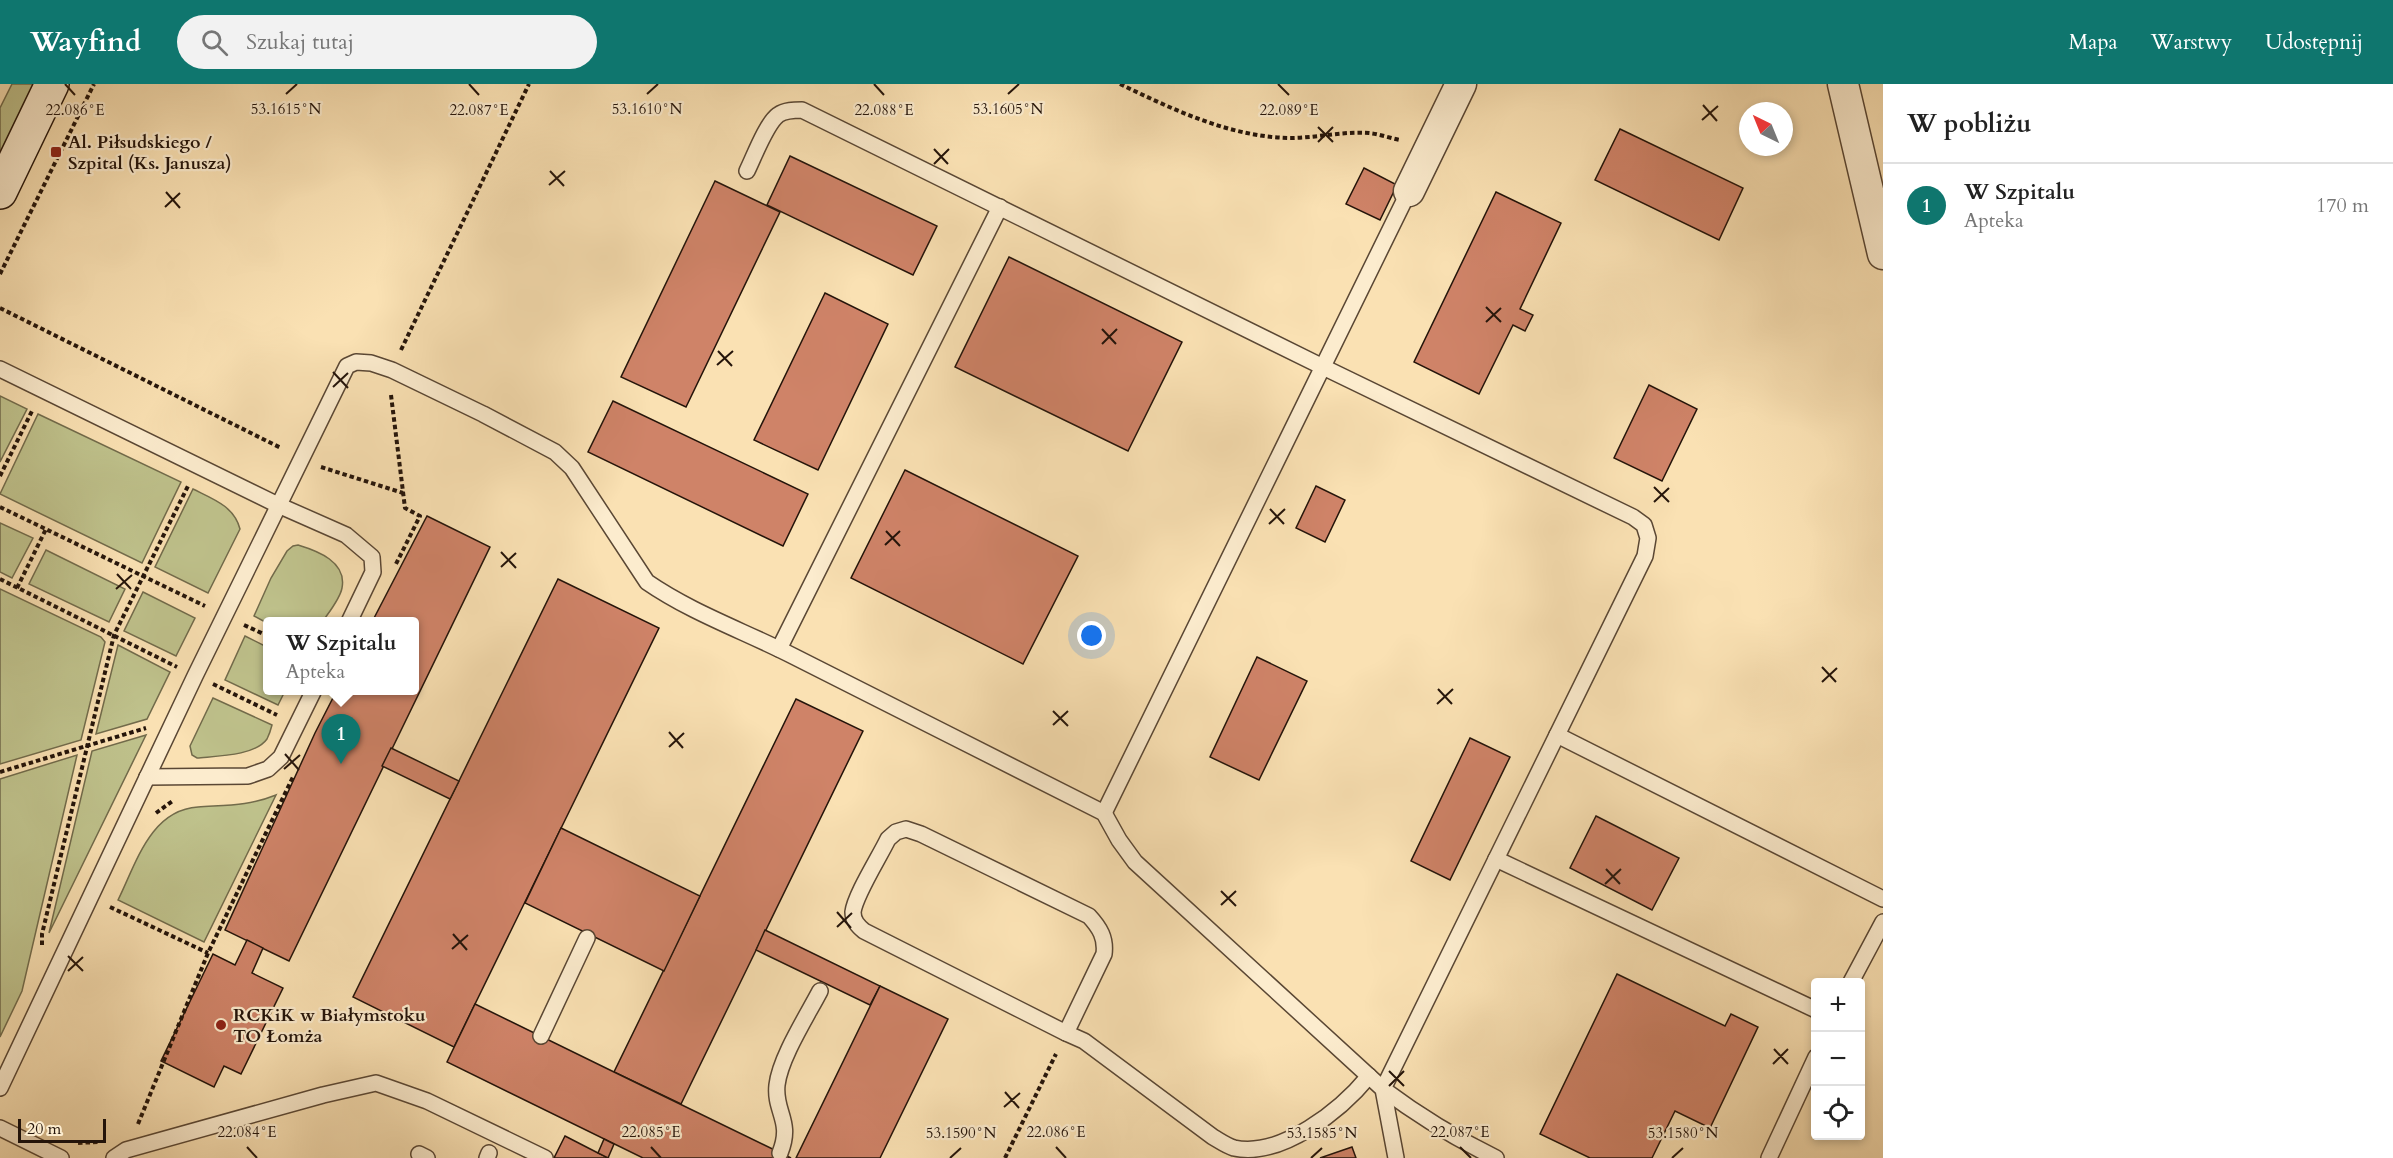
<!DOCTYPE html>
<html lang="pl">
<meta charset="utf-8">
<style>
:root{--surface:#fff;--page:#f2f2f2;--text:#222;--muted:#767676;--line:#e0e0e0;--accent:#0f766e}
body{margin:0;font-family:Cardo,serif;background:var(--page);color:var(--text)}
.controls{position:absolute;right:18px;bottom:18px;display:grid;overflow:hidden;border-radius:6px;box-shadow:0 3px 9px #0003}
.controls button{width:54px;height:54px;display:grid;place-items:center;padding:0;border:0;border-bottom:2px solid var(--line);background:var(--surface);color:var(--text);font:30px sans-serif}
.compass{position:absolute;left:1739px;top:18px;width:54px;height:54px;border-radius:50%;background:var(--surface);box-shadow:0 3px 9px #0003;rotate:317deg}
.scale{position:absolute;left:18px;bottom:15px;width:88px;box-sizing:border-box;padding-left:6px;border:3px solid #24140a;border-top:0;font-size:16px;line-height:21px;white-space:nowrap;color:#24140a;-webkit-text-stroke:4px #fcecce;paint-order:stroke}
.you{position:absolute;left:1092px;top:552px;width:21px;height:21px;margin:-15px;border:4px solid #fff;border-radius:50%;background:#1a73e8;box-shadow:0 0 0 9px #1a73e833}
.badge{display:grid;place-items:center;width:39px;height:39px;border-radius:50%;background:var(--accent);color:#fff;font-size:20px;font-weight:700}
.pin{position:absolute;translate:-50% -50px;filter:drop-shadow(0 2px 3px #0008)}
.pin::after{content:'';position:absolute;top:32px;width:21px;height:18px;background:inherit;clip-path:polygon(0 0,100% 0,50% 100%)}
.popup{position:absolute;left:263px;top:533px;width:156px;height:78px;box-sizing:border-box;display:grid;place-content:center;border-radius:6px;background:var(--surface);filter:drop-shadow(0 2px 4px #0005);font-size:20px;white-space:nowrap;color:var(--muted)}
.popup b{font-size:22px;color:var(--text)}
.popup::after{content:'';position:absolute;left:50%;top:100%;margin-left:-12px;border:12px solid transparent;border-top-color:var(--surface)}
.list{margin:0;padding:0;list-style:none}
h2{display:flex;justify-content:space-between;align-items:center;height:78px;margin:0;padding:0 24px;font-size:26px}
h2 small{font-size:20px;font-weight:400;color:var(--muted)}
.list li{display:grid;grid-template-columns:39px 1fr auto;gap:18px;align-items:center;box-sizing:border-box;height:84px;padding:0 24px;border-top:2px solid var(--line)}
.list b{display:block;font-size:22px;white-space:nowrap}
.list p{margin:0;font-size:20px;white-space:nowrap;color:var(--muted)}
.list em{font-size:20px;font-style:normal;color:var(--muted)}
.icon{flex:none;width:33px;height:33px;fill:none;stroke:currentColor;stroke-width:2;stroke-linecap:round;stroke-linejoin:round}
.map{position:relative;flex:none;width:1883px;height:1074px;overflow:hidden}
header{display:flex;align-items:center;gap:36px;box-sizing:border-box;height:84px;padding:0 30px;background:var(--accent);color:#fff}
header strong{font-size:28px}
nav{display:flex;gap:33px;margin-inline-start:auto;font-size:21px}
.search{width:420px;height:54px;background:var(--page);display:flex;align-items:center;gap:15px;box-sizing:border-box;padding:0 21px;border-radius:33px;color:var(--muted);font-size:22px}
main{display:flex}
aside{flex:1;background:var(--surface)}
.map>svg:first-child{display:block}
</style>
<header>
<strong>Wayfind</strong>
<div class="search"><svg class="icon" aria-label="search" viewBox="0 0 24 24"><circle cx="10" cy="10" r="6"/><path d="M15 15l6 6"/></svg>Szukaj tutaj</div>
<nav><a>Mapa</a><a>Warstwy</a><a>Udostępnij</a></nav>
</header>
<main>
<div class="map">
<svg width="1883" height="1074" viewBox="0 0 1883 1074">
<rect width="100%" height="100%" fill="#fae1b3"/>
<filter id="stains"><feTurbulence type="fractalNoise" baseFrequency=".00333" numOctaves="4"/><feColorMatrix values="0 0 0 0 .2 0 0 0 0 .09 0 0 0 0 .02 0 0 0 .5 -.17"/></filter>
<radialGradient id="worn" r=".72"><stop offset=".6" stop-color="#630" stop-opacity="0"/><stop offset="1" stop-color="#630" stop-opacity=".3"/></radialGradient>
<g fill="#bfc28c" stroke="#726b4b" stroke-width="1.5">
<path d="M12,0H35L0,71V24Z"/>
<path d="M0,312L27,325L0,378Z"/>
<path d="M38,330L181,398L142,479L0,410Z"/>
<path d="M193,405C213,415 234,422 240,445L208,509L155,483Z"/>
<path d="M0,439L33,454L12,494L0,488Z"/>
<path d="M298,461C318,467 347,478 342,504C340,515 329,528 323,537L268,538L267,539L254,532L271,494L287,467L293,462Z"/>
<path d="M46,466L125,505L109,538L29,500Z"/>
<path d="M0,505L101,553L105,558L81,656L0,680Z"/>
<path d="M143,508L195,534L176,572L124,547Z"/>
<path d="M245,552L267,563L268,606L285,607L278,621L225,596Z"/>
<path d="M118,561L170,588L147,635L96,650Z"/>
<path d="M213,614L272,641C271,645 269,651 267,655C255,672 216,672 197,674L192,671L190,662Z"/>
<path d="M146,651L49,849L92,667Z"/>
<path d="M77,671L22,907L0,953V695Z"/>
<path d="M276,711L204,858L118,816C136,780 150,726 198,723C226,721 249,722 276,711Z"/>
</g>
<g fill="#cf8368" stroke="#24140a" stroke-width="1.5">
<path d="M1620,45L1743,104L1719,156L1595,96Z"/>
<path d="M790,72L937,142L913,191L767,121Z"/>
<path d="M1364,84L1397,101L1380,136L1346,120Z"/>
<path d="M715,97L780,128L686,323L621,293Z"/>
<path d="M1496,108L1561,139L1520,225L1533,231L1525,247L1513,241L1479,310L1414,278Z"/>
<path d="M1009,173L1182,258L1128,367L955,283Z"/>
<path d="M825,209L888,240L818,386L754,356Z"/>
<path d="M1649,301L1697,325L1662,397L1614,374Z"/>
<path d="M613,317L808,410L783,462L588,368Z"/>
<path d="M905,386L1078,472L1023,580L851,494Z"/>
<path d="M1316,402L1345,416L1325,458L1296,444Z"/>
<path d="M427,432L490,463L289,877L225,846L315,649L337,606H415V538H372Z"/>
<path d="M558,495L659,544L454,963L353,913Z"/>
<path d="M1257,573L1307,597L1259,696L1210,673Z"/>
<path d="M796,615L863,647L681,1020L614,988Z"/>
<path d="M1470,654L1510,673L1450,796L1411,777Z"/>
<path d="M391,664L459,697L450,715L382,682Z"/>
<path d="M1596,732L1679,774L1652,826L1570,784Z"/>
<path d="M561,744L700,812L664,887L525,819Z"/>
<path d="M765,846L880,902L870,921L756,866Z"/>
<path d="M247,856L263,864L252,889L283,904L241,990L224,982L214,1003L161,977L213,870L235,881Z"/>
<path d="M1617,890L1725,942L1731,930L1758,943L1710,1044L1675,1027L1652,1074H1590L1540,1050Z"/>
<path d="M880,902L948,935L880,1074H796Z"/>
<path d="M475,920L614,988L791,1074H643L447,978Z"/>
<path d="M565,1052L598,1069L609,1074H554Z"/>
<path d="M604,1055L614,1060L608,1074L598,1069Z"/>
<path d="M1352,1063L1356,1074H1320Z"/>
</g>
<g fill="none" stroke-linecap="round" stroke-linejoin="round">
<defs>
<g id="lane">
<path d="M747,87C754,73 766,40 778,31C785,26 794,26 802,26L1323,283L1633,433L1644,441L1648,454L1645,472L1383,1005C1419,1032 1455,1054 1496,1074"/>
<path d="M0,285L278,421L346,451L372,473L373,488L349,538"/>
<path d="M779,565L1000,123"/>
<path d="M1557,651L1883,815"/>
<path d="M147,693L248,692L268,685L281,673L314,606"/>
<path d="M1104,729L1409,107"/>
<path d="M906,745L921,750L1089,832C1100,844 1106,854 1104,870L1066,949L864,847C858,842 853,837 853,828C855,811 880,772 888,755L896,748Z"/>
<path d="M1496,775L1816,926"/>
<path d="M1851,898L1883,838"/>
<path d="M1066,949L1084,957L1213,1053C1220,1057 1227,1062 1234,1064C1282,1074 1341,1026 1369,992"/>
<path d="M541,952L587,854"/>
<path d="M0,1004L195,592L347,282L356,278L371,279L392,286L483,330L555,368L572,384L647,498C692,529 744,547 793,572C897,624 1000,677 1104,729L1119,756L1135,778L1383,1005L1396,1074"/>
<path d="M0,1044L61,1074"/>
<path d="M780,1069C793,1037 774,1028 777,1001C780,974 807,932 820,907"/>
<path d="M419,1070L427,1074"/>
<path d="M114,1074L126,1066L323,1011L376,999L427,1017L545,1074"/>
<path d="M487,1074L489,1069"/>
<path d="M1769,1074L1816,973"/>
</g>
<g id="street">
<path d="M1843,0L1883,170"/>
<path d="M1409,107L1461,0"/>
</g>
<path id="secondary" d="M0,108L52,0"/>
</defs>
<use href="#lane" stroke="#5a4734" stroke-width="18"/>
<use href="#street" stroke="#5a4734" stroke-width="33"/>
<use href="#secondary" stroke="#24140a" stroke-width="36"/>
<g stroke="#24140a" stroke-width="4" stroke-dasharray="4.5 3" stroke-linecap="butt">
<path d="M1120,0C1174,26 1230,53 1290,54C1316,54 1343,47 1369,49C1379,50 1390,54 1400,56"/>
<path d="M0,190L94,0"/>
<path d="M0,224L281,364"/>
<path d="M401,266L529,0"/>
<path d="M391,311L405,424L420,432L396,480"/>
<path d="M321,383L403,409"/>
<path d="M0,392L33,325"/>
<path d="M0,423L205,522"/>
<path d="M0,495L177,583"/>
<path d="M17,504L46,445"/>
<path d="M244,541L268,552"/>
<path d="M213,600L277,631"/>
<path d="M0,688L146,644"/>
<path d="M156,729L174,716"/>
<path d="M110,823L208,869"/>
<path d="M42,861V850L114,551L189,400"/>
<path d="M138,1040L208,869L293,693"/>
<path d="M78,1059L98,1058"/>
<path d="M1005,1074L1056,970"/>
</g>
<use href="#lane" stroke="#fcecce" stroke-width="15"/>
<use href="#street" stroke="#fcecce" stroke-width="30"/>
<use href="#secondary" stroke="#fcecce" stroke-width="33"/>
</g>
<path fill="none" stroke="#24140a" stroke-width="2" d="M65,0L75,11M469,0L479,11M874,0L884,11M1278,0L1289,11M286,10L297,0M647,10L658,0M1008,10L1019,0M1703,21L1717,37M1702,36L1718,22M1318,43L1333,58M1318,58L1333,43M934,65L948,80M934,80L949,65M550,87L564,102M549,101L565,87M166,108L180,124M165,123L180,109M1486,223L1501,238M1486,238L1501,224M1102,245L1116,260M1102,260L1117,245M718,267L732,282M717,281L733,267M333,288L348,304M333,303L348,289M1654,403L1669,418M1654,418L1669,404M1270,425L1284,440M1269,440L1285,425M886,447L900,462M885,461L900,447M501,468L516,484M501,483L516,469M117,490L131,505M116,505L132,491M1822,583L1836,598M1822,598L1837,584M1438,605L1452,620M1437,620L1453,605M1053,627L1068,642M1053,641L1068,627M669,648L683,664M669,663L684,649M285,670L299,686M284,685L300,671M1606,785L1620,800M1605,800L1621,785M1221,807L1236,822M1221,821L1236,807M837,828L851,844M837,843L852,829M453,850L467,866M452,865L468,851M68,872L83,887M68,887L83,873M1774,965L1788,980M1773,980L1788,965M1389,987L1404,1002M1389,1002L1404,987M1005,1008L1019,1024M1004,1023L1020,1009M247,1063L257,1074M651,1063L661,1074M1056,1063L1066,1074M1460,1063L1471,1074M950,1074L961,1064M1311,1074L1322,1064M1672,1074L1683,1064"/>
<g fill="#8f2418" stroke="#fcecce" stroke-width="2">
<rect x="50" y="62" width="12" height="12" rx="3"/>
<circle cx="221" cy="941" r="6"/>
</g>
<g text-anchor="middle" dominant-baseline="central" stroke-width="4.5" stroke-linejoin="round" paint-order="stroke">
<g font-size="18" font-weight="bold" fill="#24140a" stroke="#fcecce" text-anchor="start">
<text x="68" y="58">Al. Piłsudskiego /<tspan x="68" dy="21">Szpital (Ks. Janusza)</tspan></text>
<text x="233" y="931">RCKiK w Białymstoku<tspan x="233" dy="21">TO Łomża</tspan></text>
</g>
</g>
<g font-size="15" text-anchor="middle" fill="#24140a" stroke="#fcecce" stroke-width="4.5" stroke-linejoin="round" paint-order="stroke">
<text x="286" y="30">53.1615°N</text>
<text x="647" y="30">53.1610°N</text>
<text x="1008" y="30">53.1605°N</text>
<text x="1289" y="31">22.089°E</text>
<text x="75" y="31">22.086°E</text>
<text x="479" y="31">22.087°E</text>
<text x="884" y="31">22.088°E</text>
<text x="247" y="1053">22.084°E</text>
<text x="651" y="1053">22.085°E</text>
<text x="1056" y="1053">22.086°E</text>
<text x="1460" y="1053">22.087°E</text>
<text x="961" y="1054">53.1590°N</text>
<text x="1322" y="1054">53.1585°N</text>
<text x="1683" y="1054">53.1580°N</text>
</g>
<rect width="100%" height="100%" filter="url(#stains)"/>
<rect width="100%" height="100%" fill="url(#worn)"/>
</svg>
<div class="controls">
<button>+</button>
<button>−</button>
<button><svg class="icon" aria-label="locate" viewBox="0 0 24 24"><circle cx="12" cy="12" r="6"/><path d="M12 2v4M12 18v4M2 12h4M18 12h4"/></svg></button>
</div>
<svg class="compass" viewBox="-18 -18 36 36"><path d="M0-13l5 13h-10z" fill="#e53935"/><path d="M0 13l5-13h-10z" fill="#767676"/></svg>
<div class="scale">20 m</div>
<div class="you"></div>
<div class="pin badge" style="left:341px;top:680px">1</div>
<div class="popup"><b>W Szpitalu</b>Apteka</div>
</div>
<aside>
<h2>W pobliżu<small></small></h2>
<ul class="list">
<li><span class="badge">1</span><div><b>W Szpitalu</b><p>Apteka</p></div><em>170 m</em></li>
</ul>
</aside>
</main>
